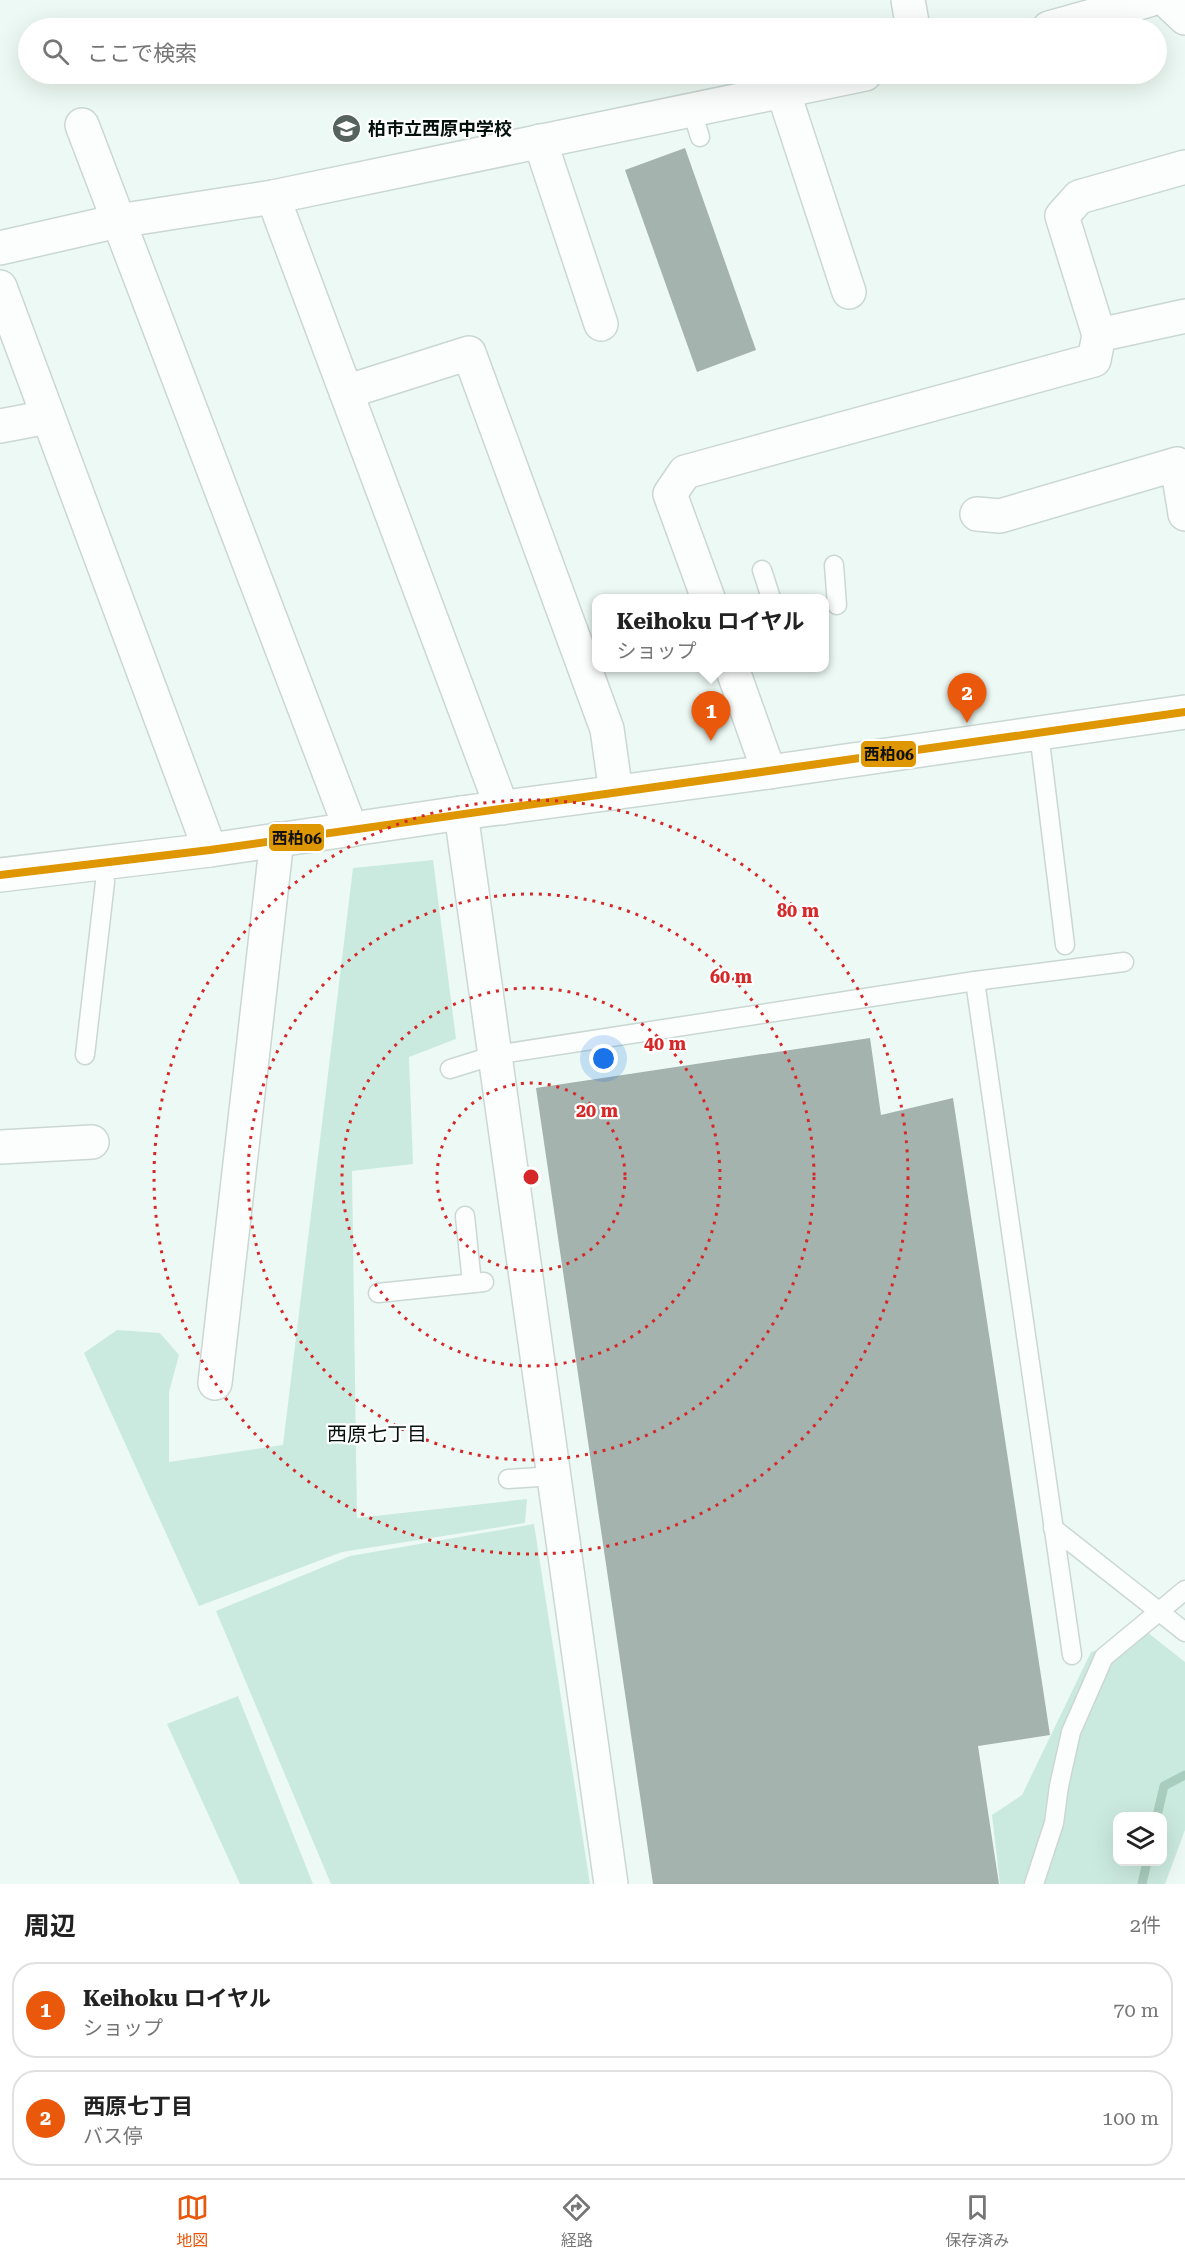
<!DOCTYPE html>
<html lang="ja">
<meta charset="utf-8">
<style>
:root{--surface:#fff;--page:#f6f6f6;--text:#222;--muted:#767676;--line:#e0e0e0;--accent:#ea580c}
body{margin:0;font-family:"Roboto Serif","Noto Sans JP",serif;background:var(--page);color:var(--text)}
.controls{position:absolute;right:18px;bottom:18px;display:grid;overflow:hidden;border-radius:12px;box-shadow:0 6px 24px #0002}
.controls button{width:54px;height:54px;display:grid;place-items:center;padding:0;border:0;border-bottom:2px solid var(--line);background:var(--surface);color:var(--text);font:30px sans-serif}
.you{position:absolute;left:604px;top:1059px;width:21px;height:21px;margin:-15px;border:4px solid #fff;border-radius:50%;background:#1a73e8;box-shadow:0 0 0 9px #1a73e833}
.badge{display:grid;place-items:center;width:39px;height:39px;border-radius:50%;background:var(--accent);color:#fff;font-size:20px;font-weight:700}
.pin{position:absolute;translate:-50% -50px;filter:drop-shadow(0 2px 3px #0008)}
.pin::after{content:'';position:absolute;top:32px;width:21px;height:18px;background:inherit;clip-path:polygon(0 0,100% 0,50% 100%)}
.popup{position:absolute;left:592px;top:594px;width:237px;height:78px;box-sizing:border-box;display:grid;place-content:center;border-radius:12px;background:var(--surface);filter:drop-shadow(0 2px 4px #0005);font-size:20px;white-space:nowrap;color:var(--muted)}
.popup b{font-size:22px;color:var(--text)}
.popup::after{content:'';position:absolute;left:50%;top:100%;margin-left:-12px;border:12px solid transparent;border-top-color:var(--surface)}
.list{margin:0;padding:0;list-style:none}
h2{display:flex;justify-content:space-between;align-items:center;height:78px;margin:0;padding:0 24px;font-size:26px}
h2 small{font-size:20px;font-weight:400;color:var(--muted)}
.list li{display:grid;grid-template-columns:39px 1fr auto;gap:18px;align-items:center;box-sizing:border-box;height:96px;margin:0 12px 12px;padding:0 12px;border:2px solid var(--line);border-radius:24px}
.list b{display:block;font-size:22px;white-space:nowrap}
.list p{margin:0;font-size:20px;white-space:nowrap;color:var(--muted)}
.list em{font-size:20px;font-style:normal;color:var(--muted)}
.icon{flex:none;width:33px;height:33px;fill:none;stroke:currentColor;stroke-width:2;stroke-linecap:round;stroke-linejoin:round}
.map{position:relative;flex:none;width:1185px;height:1884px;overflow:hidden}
.search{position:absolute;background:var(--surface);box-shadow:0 6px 24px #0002;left:18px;right:18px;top:18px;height:66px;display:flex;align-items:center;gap:15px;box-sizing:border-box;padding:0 21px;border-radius:33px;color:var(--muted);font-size:22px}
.sheet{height:294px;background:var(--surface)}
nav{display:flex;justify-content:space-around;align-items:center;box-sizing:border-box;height:84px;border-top:2px solid var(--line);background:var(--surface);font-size:16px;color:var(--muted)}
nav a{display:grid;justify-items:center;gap:3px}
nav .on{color:var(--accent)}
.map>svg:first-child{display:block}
</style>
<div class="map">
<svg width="1185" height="1884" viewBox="0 0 1185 1884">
<rect width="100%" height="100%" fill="#edf9f4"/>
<g fill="#cbeadf" fill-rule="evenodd">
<path d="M433,860L456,1039L409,1057L413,1164L352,1171L357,1518L527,1499L525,1523L342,1552L199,1606L84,1353L117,1330L160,1333L179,1355L169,1392V1462L283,1445L353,868Z"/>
<path d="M534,1524L590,1884H331L216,1611L350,1556Z"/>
<path d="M1147,1632L1185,1662V1830L1165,1884H1000L992,1815L1022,1795L1091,1652ZM1118,1816H1162V1862H1118Z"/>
<path d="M238,1696L313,1884H240L167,1724Z"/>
</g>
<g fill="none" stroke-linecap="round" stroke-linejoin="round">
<g stroke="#a8ccbe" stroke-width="9">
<path d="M1157,1816L1164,1786L1185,1775"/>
<path d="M1142,1884L1147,1862"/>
</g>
</g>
<g fill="#a5b3ae">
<path d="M685,148L756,350L697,372L625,170Z"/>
<path d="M870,1038L881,1115L953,1098L1050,1735L978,1746L999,1884H653L536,1088Z"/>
</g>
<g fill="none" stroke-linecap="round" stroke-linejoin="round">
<defs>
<g id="lane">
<path d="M692,111L700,137"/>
<path d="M834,565L837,605"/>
<path d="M762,570L771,598"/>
<path d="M1039,733L1065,945"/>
<path d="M975,981L1072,1655"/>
<path d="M85,1055L105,882L103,863"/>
<path d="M450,1069L495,1055L975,981L1124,962"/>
<path d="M465,1216L472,1283"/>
<path d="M378,1293L484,1282"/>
<path d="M508,1479L554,1476"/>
<path d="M1053,1528L1185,1632"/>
<path d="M1034,1884L1054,1823L1059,1786L1071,1732L1104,1657L1185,1590"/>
</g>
<g id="street">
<path d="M908,0L913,28"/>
<path d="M1166,0L1185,18"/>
<path d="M1049,28L1149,0"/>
<path d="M783,91L849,292"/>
<path d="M82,125L351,830"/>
<path d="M540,141L601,324"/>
<path d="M273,197L502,808"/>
<path d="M0,248L118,221L273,197L865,74"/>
<path d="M0,287L210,850"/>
<path d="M1099,335L1185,316"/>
<path d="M346,392L469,353L607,729L616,793"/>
<path d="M0,426L48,417"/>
<path d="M977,514L1000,516L1177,464L1185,514"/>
<path d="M708,598L670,494L685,472L1094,360L1099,335L1062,216L1079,197L1185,167"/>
<path d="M732,668L769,772"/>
<path d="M461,813L611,1884"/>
<path d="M0,1147L92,1142"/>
<path d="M215,1383L277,839"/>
</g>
<path id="secondary" d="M0,875L210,850L461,813L769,772L1185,712"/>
</defs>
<use href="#lane" stroke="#cad7d2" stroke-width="21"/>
<use href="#street" stroke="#cad7d2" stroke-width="36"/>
<use href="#secondary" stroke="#cad7d2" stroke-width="36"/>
<use href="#lane" stroke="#fcfefd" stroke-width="18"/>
<use href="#street" stroke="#fcfefd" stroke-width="33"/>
<use href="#secondary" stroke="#fcfefd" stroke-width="33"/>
<defs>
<path id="bus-1" d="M0,875L210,850L1185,712"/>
</defs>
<use href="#bus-1" stroke="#fff" stroke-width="12"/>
<use href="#bus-1" stroke="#df9701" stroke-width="8"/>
</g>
<g fill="none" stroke="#d62828" stroke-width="3" stroke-dasharray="3 6">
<circle cx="531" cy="1177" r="94"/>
<circle cx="531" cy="1177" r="189"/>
<circle cx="531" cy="1177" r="283"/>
<circle cx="531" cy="1177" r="377"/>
</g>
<defs>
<symbol id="school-disc" viewBox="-11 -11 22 22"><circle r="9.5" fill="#55625d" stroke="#fff"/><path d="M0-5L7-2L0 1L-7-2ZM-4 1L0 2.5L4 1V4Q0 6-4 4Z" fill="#fff"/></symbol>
</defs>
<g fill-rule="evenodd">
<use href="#school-disc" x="330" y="112" width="33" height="33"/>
</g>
<g text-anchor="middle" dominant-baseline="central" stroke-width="4.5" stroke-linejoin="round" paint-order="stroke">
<g font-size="18" font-weight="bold" fill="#03100b" stroke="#fff" text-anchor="start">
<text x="368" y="128">柏市立西原中学校</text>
</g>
<g font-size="20" fill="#03100b" stroke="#fff">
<text x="377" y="1434">西原七丁目</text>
</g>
</g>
<circle cx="531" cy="1177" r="9" fill="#d62828" stroke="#fff" stroke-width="3"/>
<g font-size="18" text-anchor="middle" font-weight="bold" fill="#d62828" stroke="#fff" stroke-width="4.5" stroke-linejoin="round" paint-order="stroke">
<text x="798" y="917">80 m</text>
<text x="731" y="983">60 m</text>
<text x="665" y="1050">40 m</text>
<text x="597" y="1117">20 m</text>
</g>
<g stroke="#fff" stroke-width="2">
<rect x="860" y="740" width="57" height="28" rx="6" fill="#df9701"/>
<rect x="268" y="823" width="57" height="29" rx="6" fill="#df9701"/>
</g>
<g font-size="16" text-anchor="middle" font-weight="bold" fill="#111">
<text x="889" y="760">西柏06</text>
<text x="297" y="844">西柏06</text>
</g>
</svg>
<div class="controls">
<button><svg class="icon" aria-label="layers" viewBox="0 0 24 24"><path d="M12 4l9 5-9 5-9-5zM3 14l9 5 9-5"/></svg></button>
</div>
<div class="you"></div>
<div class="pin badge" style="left:711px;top:741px">1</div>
<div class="popup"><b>Keihoku ロイヤル</b>ショップ</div>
<div class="pin badge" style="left:967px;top:723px">2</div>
<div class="search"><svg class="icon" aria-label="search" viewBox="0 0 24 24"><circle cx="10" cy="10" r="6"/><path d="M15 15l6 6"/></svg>ここで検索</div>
</div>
<section class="sheet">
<h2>周辺<small>2件</small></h2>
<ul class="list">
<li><span class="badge">1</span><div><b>Keihoku ロイヤル</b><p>ショップ</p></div><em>70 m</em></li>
<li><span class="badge">2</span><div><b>西原七丁目</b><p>バス停</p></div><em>100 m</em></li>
</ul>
</section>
<nav>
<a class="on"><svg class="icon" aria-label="map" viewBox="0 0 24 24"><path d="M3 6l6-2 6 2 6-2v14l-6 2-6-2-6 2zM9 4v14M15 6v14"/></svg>地図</a>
<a><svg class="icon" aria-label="directions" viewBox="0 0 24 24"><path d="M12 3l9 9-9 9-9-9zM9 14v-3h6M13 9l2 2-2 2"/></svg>経路</a>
<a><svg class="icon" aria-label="saved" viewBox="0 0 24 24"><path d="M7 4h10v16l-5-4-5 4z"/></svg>保存済み</a>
</nav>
